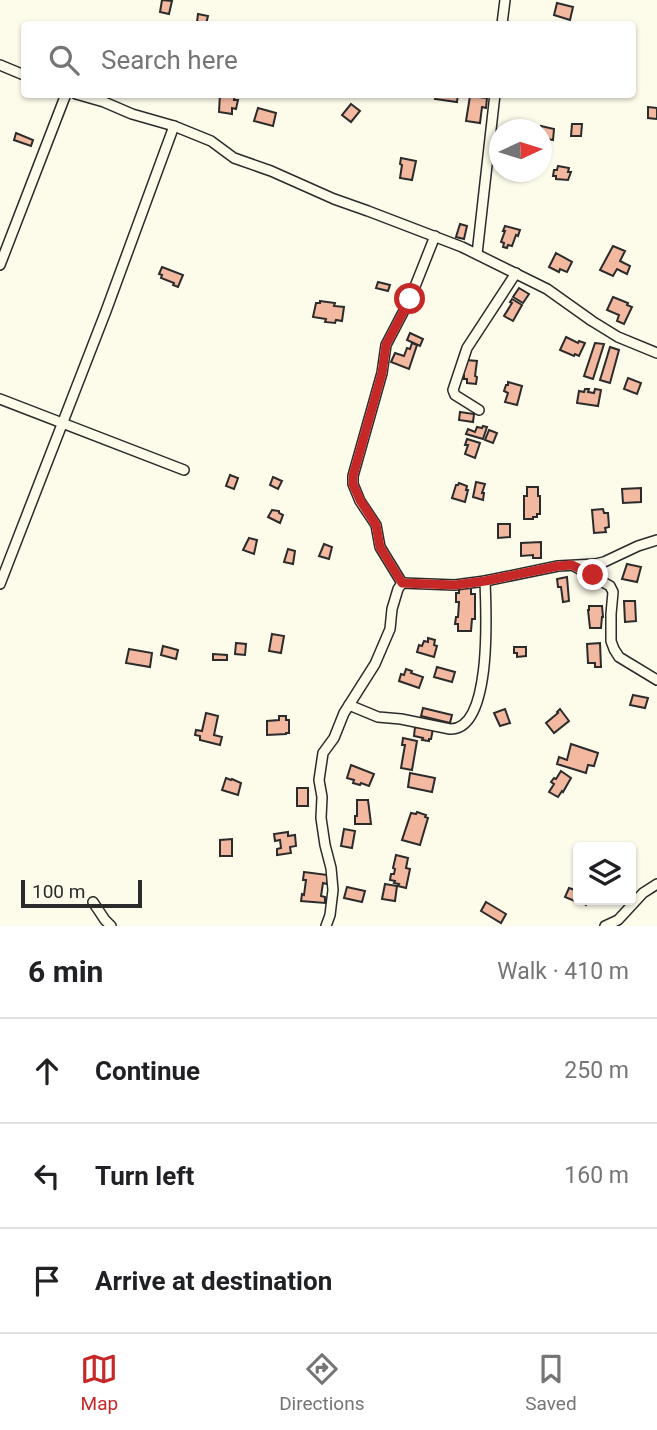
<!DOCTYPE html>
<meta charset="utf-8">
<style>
:root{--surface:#fff;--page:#f6f6f6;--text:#202124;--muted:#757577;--line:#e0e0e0;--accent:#c62828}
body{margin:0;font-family:Roboto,sans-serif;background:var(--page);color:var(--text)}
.controls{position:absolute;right:21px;bottom:21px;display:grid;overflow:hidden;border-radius:7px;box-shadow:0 2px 5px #0004}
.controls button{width:63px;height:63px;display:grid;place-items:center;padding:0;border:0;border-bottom:2px solid var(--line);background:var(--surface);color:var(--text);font:35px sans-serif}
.compass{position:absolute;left:489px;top:119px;width:63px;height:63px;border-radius:50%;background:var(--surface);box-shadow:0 2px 5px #0004;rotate:86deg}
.scale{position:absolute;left:21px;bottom:18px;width:121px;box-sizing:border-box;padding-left:7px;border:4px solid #2b2b2b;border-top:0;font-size:19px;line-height:24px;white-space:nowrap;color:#2b2b2b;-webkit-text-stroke:5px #fdfbea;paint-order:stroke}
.stop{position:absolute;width:21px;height:21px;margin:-16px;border:5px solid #c62828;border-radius:50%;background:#fff}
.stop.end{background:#c62828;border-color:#fff;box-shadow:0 2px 7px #0008}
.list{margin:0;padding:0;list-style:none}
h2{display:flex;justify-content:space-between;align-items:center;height:91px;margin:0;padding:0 28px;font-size:30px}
h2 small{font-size:23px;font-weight:400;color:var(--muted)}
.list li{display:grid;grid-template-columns:46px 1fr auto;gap:21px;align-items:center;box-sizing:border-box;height:105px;padding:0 28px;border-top:2px solid var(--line)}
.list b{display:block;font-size:26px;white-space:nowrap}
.list em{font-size:23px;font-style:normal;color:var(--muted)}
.icon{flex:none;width:38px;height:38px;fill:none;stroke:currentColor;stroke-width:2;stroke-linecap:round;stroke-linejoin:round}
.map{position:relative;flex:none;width:657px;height:926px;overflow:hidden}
.search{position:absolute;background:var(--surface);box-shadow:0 2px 5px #0004;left:21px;right:21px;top:21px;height:77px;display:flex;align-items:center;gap:18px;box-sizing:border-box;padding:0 24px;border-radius:7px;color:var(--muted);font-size:26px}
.sheet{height:406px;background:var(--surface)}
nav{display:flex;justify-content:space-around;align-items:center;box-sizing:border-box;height:98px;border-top:2px solid var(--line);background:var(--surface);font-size:19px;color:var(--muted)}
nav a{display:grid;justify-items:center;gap:4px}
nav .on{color:var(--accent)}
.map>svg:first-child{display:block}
</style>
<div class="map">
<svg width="657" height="926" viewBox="0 0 657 926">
<rect width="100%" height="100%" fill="#fdfbea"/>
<g fill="#f2b8a0" stroke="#2b2b2b" stroke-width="2">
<path d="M162,0L172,1L169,14L160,12Z"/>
<path d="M557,3L573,7L570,20L554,15Z"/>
<path d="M198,14L208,16L206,24L197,22Z"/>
<path d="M220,94H235L234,100H238L236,109L232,108V114L219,112Z"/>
<path d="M436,94H458L457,102L435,99Z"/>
<path d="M470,96L487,98L486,108L482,107L480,123L466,121Z"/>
<path d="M351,104L360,111L351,122L342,115Z"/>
<path d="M648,107L657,108V119L648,118Z"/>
<path d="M258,108L276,113L273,126L254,121Z"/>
<path d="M572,124H582L581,136H571Z"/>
<path d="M541,126L554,129L553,140L542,138Z"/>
<path d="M16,133L33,140L31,146L14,140Z"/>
<path d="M401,158L416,161L412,180L400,178L402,165L400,164Z"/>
<path d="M558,166L569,168L568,172H571L568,180L556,179V176H553L554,170H557Z"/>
<path d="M460,224L467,226L464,239L456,237Z"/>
<path d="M505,226L520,230L518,236L516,235L512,246L508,245L507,248L503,247L504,243L501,242L505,231H503Z"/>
<path d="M613,246L625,251L620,261L630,266L627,274L617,269L613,276L600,270Z"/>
<path d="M556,253L572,262L567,272L560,269L559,272L549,267Z"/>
<path d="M162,267L183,275L178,287L173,285L174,283L161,278L162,275L159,274Z"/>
<path d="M378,282L390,285L388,291L376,288Z"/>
<path d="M519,288L529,294L523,303L513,297Z"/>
<path d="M613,297L628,303L627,305L632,307L624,324L617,321L619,315L607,310Z"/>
<path d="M512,299L522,305L513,321L504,316L512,303L510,302Z"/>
<path d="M320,301L335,303L334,306L344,307L342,321L336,320L335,323L325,322L326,319L313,317L316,303H320Z"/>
<path d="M410,333L423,339L420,346L407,340Z"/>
<path d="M566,337L578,343L579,341L585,343L579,356L575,354L574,356L560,350Z"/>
<path d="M412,343L417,345L409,369L391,362L395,353L404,356L407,348L410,349Z"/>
<path d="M595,343L604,344L593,379L584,376Z"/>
<path d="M610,347L619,350L610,383L600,380Z"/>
<path d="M466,360L477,361L475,376L477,377L476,384L467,383V379H464V375L462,374V369H465Z"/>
<path d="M628,378L641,383L637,394L624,389Z"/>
<path d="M508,382L522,386L517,405L505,402L508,393L504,391L506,385H508Z"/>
<path d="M585,389H589L588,392L594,393L595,389L601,390L598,406L577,403L579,391L584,392Z"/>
<path d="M460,412L474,414L473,422L459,420Z"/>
<path d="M483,426L487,427L483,439L466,434L468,429L475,432L477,427L482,428Z"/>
<path d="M489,430L497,433L493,443L485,440Z"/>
<path d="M467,439L480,443L475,458L465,454L468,445H465Z"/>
<path d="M230,475L238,478L234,489L226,486Z"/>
<path d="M273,477L282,481L278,489L270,485Z"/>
<path d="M476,482L485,484L482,493H484L483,500L473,497Z"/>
<path d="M459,483L467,486L466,490H468L465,502L452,498L456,485H458Z"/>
<path d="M527,487H538V496H540V514H537V517H533V519H524V496H527Z"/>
<path d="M641,488V502L623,503L622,489Z"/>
<path d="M603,509L604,513H608L609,527L605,528L606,532L594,533L592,510Z"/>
<path d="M272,510L279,511V513L283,515L280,523L268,517Z"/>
<path d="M498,524H510V537L498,538Z"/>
<path d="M249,538L257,540L254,554L243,550Z"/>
<path d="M541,542V558H533V555L521,556V543Z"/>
<path d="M324,544L332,547L329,559L319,556Z"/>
<path d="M288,549L295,551L293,564L284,562Z"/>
<path d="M627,564L641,567L637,582L622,579Z"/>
<path d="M567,577L569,601L563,602L561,587H558L557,579Z"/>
<path d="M459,588H471V594H475V619H472L471,631H458V624H455L456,617H458L459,602H456V593H459Z"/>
<path d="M624,601H635L636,621L625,622Z"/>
<path d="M589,606H602L603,617H602L601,628H590L588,610H589Z"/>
<path d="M272,634L284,636L281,653L269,651Z"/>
<path d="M428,638L435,640L434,645L437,646L434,657L417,652L419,645L422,646L424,641L428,642Z"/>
<path d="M236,643L246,644L245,655L235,654Z"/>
<path d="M600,643L601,667H595V663H588L587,644Z"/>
<path d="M163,646L178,650L176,659L161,655Z"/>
<path d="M514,647H526V656L517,657V653H514Z"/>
<path d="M129,649L152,653L150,667L126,663Z"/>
<path d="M213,654L227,655V660H213Z"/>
<path d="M437,667L455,672L452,682L434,677Z"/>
<path d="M406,669L412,671L411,673L423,677L419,688L399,681L401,674L404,675Z"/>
<path d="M633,695L648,698L645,708L630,705Z"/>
<path d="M423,708L452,715L450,723L421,716Z"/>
<path d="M505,709L510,723L500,726L494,713Z"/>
<path d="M560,709L569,721L554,733L546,723L558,713L557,712Z"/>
<path d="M206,713L218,716L214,735L222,737L220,745L200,740V736L195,735L196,730L202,731Z"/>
<path d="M279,716H286V720H289V733H286V734L267,735V721L279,720Z"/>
<path d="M415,727L433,729L431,739H429V741L422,740L423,738L414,736Z"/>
<path d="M403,738L417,741L412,770L401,768L405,745H402Z"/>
<path d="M571,744L598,753L594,766L588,765L586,773L557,764L559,757L567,760Z"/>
<path d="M351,765L374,774L369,786L361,783L360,785L353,783L354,780L347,778Z"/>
<path d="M561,771L571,778L563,792L562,791L558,797L549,792L554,784L551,782L554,778L556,779Z"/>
<path d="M410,773L435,778L432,792L408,787Z"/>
<path d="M226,778L231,780L232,779L241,783L238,795L222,790Z"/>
<rect x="297" y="788" width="11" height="18"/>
<path d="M357,800H368L371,824H355V816H357Z"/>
<path d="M417,812L426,815L425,817L428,818L420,845L402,840L411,813L416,814Z"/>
<path d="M344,829L355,831L352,848L341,846Z"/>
<path d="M288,832V836L295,835L296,846L290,847L291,853L277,855V849L281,848L280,840L275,841L274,834Z"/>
<path d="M232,839V856H220V840Z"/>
<path d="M396,855L408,858L406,868L410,869L406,888L398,886L399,884L394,883L395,881L390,880L391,874H394L395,869L393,868Z"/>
<path d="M304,872L328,875L327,884L323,883L321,896L325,897V903L301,901L302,894L304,895L306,880H303Z"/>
<path d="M385,884L397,886L395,901L382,899Z"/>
<path d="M347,887L365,891L362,902L344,898Z"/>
<path d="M569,888L578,891V900H588L586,905L578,900L577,902L565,897Z"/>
<path d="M486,902L506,914L501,923L481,911Z"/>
</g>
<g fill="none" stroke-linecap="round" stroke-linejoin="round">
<defs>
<g id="minor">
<path d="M502,24L505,0"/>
<path d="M0,65L24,75"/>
<path d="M76,94L104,102L132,114L174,126L211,141L234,158L271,171L334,199L368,211L462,247L547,289L592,321L618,337L657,353"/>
<path d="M477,254L495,94"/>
<path d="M0,265L66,94"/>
<path d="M0,399L184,470"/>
<path d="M479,410L455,395L453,390L467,348L516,273"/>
<path d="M574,566L610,586L613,592L611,614V641L614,649L619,657L657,680"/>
<path d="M402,583L380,547L376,525L360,501L353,484V476L382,373L386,345L410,299L435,236"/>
<path d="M402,583L455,585L485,581L558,566L595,564L604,562L638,546L657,540"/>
<path d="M0,584L106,311L174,126"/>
<path d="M349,705L378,717L401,719L450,729C493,730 486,609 485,581"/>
<path d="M93,902L105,920L111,926"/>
<path d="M326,926L330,915L333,890L331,868L325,845L321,818L322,797L319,780L323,753L334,738L344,713L375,664L390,629L392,609L398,589L402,583"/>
<path d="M605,926L618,920L643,893L657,884"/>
</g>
</defs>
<use href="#minor" stroke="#2b2b2b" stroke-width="12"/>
<use href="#minor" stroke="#fdfbea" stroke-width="9"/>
</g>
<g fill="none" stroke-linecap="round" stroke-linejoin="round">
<path stroke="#c62828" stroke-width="9" d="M410,299L386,345L382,373L353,476V484L360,500L376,525L380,547L402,583L455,585L485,581L558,566L572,565L593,575"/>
</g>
</svg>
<div class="controls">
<button><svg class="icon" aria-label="layers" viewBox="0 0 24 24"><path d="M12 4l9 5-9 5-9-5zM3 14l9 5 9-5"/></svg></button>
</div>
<svg class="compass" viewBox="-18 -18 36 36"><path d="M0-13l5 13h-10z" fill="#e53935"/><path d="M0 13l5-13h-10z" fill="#757577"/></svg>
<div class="scale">100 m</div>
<div class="stop" style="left:410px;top:299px"></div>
<div class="stop end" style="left:593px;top:575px"></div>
<div class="search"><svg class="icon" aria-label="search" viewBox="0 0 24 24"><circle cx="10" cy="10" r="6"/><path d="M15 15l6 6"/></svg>Search here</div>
</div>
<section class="sheet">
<h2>6 min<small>Walk · 410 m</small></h2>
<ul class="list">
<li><svg class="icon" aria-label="ahead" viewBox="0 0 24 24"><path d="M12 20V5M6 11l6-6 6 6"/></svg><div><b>Continue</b></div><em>250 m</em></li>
<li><svg class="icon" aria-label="left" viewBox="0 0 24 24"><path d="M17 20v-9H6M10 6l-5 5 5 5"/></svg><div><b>Turn left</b></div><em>160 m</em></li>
<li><svg class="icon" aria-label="arrive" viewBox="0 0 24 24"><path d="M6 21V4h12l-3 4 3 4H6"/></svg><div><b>Arrive at destination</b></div></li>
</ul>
</section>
<nav>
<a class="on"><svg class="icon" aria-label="map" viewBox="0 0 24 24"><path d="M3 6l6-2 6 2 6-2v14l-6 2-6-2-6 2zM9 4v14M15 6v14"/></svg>Map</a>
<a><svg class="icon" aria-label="directions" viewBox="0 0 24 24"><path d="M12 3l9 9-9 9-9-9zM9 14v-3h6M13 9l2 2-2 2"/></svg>Directions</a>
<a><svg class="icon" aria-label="saved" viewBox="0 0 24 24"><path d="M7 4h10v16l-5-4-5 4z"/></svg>Saved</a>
</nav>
